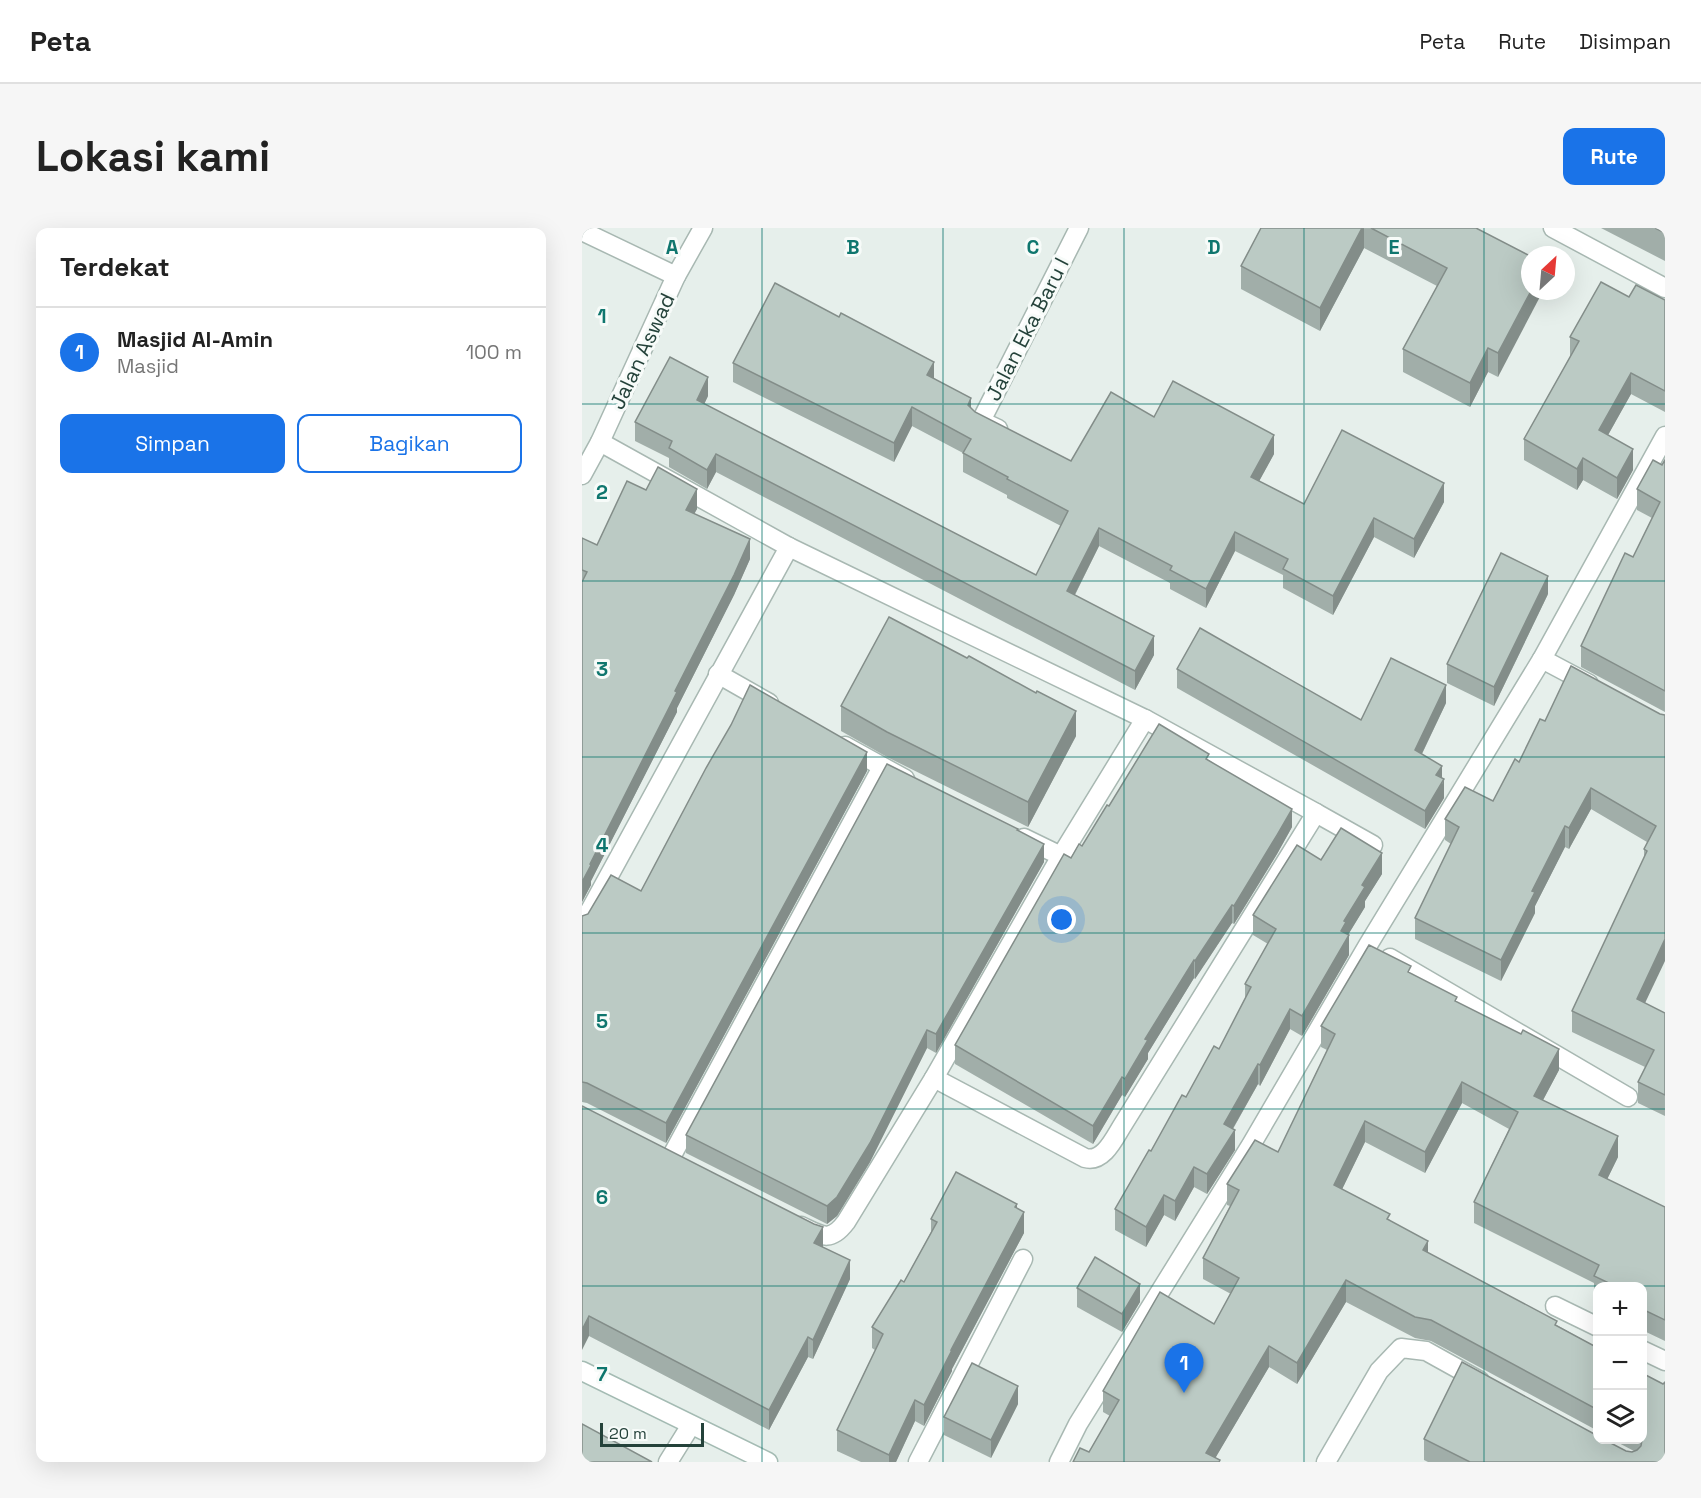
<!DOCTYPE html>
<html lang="id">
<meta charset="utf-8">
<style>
:root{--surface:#fff;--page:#f6f6f6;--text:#222;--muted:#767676;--line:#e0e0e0;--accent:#1a73e8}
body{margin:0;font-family:"Space Grotesk",sans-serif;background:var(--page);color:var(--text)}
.controls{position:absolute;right:18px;bottom:18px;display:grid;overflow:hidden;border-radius:12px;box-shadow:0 6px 24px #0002}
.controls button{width:54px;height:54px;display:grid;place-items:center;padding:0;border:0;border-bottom:2px solid var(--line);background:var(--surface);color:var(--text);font:30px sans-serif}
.compass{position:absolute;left:939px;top:18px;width:54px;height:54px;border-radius:50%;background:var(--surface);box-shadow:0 6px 24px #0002;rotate:26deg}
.scale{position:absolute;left:18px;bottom:15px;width:104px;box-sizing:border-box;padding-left:6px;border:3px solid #24423a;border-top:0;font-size:16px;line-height:21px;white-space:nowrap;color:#24423a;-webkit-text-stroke:4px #f7fbf9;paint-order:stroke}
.you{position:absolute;left:480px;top:692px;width:21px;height:21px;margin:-15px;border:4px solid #fff;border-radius:50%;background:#1a73e8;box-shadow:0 0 0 9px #1a73e833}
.badge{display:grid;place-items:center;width:39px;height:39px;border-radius:50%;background:var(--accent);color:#fff;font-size:20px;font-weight:700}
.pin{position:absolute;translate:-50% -50px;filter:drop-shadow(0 2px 3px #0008)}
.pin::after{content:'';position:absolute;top:32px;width:21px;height:18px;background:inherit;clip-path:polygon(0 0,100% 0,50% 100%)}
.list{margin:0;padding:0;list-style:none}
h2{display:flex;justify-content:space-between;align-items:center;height:78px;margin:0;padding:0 24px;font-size:26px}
h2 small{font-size:20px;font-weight:400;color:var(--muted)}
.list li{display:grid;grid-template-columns:39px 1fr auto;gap:18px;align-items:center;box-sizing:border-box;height:90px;padding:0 24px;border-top:2px solid var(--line)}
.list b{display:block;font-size:22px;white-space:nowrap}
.list p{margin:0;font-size:20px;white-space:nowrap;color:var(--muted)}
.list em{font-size:20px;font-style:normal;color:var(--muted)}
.actions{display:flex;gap:12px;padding:18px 24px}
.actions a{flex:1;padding:14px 0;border:2px solid var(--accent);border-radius:12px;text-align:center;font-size:21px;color:var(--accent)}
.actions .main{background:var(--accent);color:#fff}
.icon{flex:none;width:33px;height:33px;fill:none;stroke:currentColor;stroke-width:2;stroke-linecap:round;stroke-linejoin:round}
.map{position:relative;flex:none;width:1083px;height:1234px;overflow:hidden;border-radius:12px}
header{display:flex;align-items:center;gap:36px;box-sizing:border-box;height:84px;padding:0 30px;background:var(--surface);border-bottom:2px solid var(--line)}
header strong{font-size:28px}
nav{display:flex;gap:33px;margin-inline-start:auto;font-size:21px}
.intro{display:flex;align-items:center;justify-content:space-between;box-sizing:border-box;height:144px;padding:0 36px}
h1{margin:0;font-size:42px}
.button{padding:15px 27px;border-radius:12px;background:var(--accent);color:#fff;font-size:21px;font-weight:700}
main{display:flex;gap:36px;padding:0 36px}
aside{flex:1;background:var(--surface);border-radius:12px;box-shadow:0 6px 24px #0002}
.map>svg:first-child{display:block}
</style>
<header>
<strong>Peta</strong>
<nav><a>Peta</a><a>Rute</a><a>Disimpan</a></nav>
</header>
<div class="intro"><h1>Lokasi kami</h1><a class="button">Rute</a></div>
<main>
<aside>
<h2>Terdekat<small></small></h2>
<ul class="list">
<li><span class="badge">1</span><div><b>Masjid Al-Amin</b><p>Masjid</p></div><em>100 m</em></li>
</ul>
<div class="actions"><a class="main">Simpan</a><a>Bagikan</a></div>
</aside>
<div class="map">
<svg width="1083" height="1234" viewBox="0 0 1083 1234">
<rect width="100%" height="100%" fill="#e6efeb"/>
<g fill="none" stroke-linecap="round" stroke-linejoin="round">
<defs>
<g id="street">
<path d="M971,0L1083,60"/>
<path d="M0,3L94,48"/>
<path d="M416,201L399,193L497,0"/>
<path d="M18,214L207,319L563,491L734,585L540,898C532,911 521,935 503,930L352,850"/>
<path d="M0,247L18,214L94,48L121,0"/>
<path d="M960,431L1007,456"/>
<path d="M136,446L187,475"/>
<path d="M263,518L323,551"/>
<path d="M734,585L791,617"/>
<path d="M479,628L563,491"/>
<path d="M0,697L207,319"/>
<path d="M808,730L1046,869"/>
<path d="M88,931L300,539"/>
<path d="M219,998C240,1008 248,1015 264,994L352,850L479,628L442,610"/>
<path d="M973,1078L1016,1099"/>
<path d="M1060,1122L1083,1133"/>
<path d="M86,1234L109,1197"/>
<path d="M336,1234L441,1031"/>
<path d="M477,1234L496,1196L669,917L786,717L960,431L1083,208"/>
<path d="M744,1234L797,1143L819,1120L844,1123L898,1153"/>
</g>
<path id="secondary" d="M0,1143L186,1234"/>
</defs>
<use href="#street" stroke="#a8b8b2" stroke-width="21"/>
<use href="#secondary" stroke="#a4bbb3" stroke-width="21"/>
<use href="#street" stroke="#fff" stroke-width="18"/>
<use href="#secondary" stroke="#fff" stroke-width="18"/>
</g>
<g fill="#a1aea9">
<path d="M679,0H894L948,28L916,149L906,144L888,179L821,144V121L855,58L782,20L738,103L659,61V38Z"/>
<path d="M1019,0H1083V33Z"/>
<path d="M1047,69L1083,72V184L1049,166L1026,207L1051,242L1035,271L1001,252L995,262L942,232V211L988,129V109Z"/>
<path d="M151,135L352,150L393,184L489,233L572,189L692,226L677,253L722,276L862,274L832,330L792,309L751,387L701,360V347L653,323L624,380L588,361V355L517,318L493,367L572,427L553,462L134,244L125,261L87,239V230L53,213V194L126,168L122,176L454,347L479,298L425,270V267L381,244V225L330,198L312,234L151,154Z"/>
<path d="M1083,232V484L999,439V418L1051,329L1070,290L1055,282V261L1080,237Z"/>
<path d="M64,262L115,281L112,285L168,331L152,367L95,480V484L9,653V657L0,674V310L15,317Z"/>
<path d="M966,366L912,478L865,455V436Z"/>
<path d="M595,441L779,492L864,475L840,526L860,550L862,570L843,601L595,460Z"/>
<path d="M259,478L494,508L446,599L305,529L259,503Z"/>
<path d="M1078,486L1083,487L1063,775L1083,785V888L1056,875V854L1063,839L990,804V783L1062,630V621L1065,614L1009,581L987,621L983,619L953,678V685L919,753L833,711V690L869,616L863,612V591L911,573L937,534L963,493Z"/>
<path d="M627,532L710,599L695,626L652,696L650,695L613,751L612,750L566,825V831L543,869L540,867L511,916L373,836V817L489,630L500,618L527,578Z"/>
<path d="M285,543L84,915L5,875L0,874V688L6,686L59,663Z"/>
<path d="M436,602L462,634L354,825L345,820L288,934L255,988L245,996L104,925V907Z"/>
<path d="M739,632L800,646L783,673V679L766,707L767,727L720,808L708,801L678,858L676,856L651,901L653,922L625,966L612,959L593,993L582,987L564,1019L533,1002V981L604,869L637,821L663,771V756L686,716L671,707V687Z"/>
<path d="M829,745L875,774L977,842L961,872L1036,929L1025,951L1083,979V1113L1060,1102V1059H1016V1071L1012,1069V1055L892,995V974L927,901L880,875L843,945L783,914L760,961L808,992L846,1025L1016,1120V1203L849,1113L833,1110L764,1074L715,1156L687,1139L633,1230L638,1234L507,1224L528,1188L521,1184V1163L632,1096L649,1066L621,1051V1030L648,978L645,977V956L696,924L745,822L739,819V798Z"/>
<path d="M0,878L241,1019L268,1051L231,1131L226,1129L187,1202L7,1108Z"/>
<path d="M435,980L442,1005L370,1141V1143L342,1198L333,1193L314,1234H279L255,1223V1202L293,1122L290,1120V1099L322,1054L349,1004V991Z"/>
<path d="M495,1060L558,1074L540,1104L495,1079Z"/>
<path d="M436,1176L409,1230L362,1207V1189Z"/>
<path d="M842,1211L1044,1223L1050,1224L1052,1223L1031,1212H1060L1083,1234H846L842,1232Z"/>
</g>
<g fill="#838d89">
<path d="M780,0H782V20L738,103V80Z"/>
<path d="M949,63H961L916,149V125Z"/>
<path d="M906,120V144L888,179V155Z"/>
<path d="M352,134V153L345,147Z"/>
<path d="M1049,145V166L1017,223V202Z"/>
<path d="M126,149V168L115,191V172Z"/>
<path d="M389,170V188L386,177Z"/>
<path d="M330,179V198L312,234V215Z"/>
<path d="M692,207V226L669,268V249Z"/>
<path d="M1051,221V242L1035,271V250Z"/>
<path d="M134,226V244L125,261V242Z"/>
<path d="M1001,230V252L995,262V241Z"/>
<path d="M862,255V274L832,330V311Z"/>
<path d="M115,261V281L104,301V282Z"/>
<path d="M792,290V309L751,387V368Z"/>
<path d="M517,300V318L485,382V363Z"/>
<path d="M653,304V323L624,380V361Z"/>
<path d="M168,311V331L152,367L95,480V484L9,653V657L0,674V654L8,636Z"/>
<path d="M966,348V366L912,478V459Z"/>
<path d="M572,408V427L553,462V443Z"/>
<path d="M864,457V475L833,540V522Z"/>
<path d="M494,483V508L446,599V574Z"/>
<path d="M285,524V543L84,915V895Z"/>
<path d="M860,538V556L862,551V570L843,601V583L854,547Z"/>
<path d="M1009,560V581L987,621V600Z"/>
<path d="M710,581V599L695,626L652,696V678Z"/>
<path d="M983,598V619L953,678V685L919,753V732L950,663Z"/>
<path d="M462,616V634L354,825V806Z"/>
<path d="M800,625V646L783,673V679L764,710L767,707V727L720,808V788L759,703L762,693L780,657Z"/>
<path d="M650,677V695L613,751V733Z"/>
<path d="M1083,711V733L1055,792V771Z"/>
<path d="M612,732V750L566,825V831L543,869V851L563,811Z"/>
<path d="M708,781V801L678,858V837Z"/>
<path d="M345,802V820L288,934L255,988L245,996V978Z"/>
<path d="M977,821V842L952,889V868Z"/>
<path d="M676,836V856L642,916V896Z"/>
<path d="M540,849V867L511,916V898Z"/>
<path d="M880,854V875L843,945V924Z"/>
<path d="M783,893V914L752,978V957Z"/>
<path d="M653,902V922L625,966V946Z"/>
<path d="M1036,908V929L1017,968V947Z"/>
<path d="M612,939V959L593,993V973Z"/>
<path d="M582,967V987L564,1019V999Z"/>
<path d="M435,976V997L442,984V1005L370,1141V1143L342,1198V1177L369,1122Z"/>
<path d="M241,999V1019L232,1035V1015Z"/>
<path d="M846,1013V1034L841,1022Z"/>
<path d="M268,1032V1051L231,1131V1112Z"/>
<path d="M764,1052V1074L715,1156V1135Z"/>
<path d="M558,1056V1074L540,1104V1086Z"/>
<path d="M7,1088V1108L0,1122V1102Z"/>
<path d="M226,1109V1129L187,1202V1182Z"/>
<path d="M687,1118V1139L631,1234L624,1225Z"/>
<path d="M436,1158V1176L409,1230V1212Z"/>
<path d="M333,1172V1193L314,1234H307V1227Z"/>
</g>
<g fill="#bbcac4" stroke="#838d89" stroke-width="1.5">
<path d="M679,0H780L738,80L659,38Z"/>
<path d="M789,0H894L948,28L949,63L916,125L906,120L888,155L821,121L865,40Z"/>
<path d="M1073,0H1083V5Z"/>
<path d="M1019,54L1047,69L1054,57L1083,72V163L1049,145L1017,202L1051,221L1035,250L1001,230L995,241L942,211L997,113L988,109Z"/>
<path d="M193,55L257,89L259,85L352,134L345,147L389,170L386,177L393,184L489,233L529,164L572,189L591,153L692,207L669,249L722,276L760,202L862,255L832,311L792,290L751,368L701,341L706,331L653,304L624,361L588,342L590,338L517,300L485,363L572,408L553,443L134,226L125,242L87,220L90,213L53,194L88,129L126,149L115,172L454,347L486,283L425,251L426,249L381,225L389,211L330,179L312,215L151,135Z"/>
<path d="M1071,232L1080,237L1083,232V463L999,418L1043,325L1051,329L1078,274L1055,261Z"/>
<path d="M76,239L115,261L104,282L168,311L152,347L93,463L95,464L8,636L9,637L0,654V354L5,344L0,342V310L15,317L45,253L64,262Z"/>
<path d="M919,325L966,348L912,459L865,436Z"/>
<path d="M307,389L385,430L387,428L454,465L455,463L494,483L446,574L305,504L259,478Z"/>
<path d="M618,400L779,492L809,430L864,457L833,522L860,538L854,547L862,551L843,583L595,441Z"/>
<path d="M989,438L1078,486L1083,487V711L1055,771L1083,785V867L1056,854L1072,822L990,783L1065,623L1062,621L1074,598L1009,560L987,600L983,598L950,663L953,664L919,732L833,690L877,599L863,591L883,559L911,573L933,531L937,534L958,491L963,493Z"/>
<path d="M168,457L285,524L84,895L5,855L0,854V688L6,686L29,647L59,663L124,540L149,497Z"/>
<path d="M577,496L627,526L624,531L710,581L695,607L652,678L650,677L613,733L612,732L563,811L566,812L543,851L540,849L511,898L373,817L482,626L489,630L497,616L500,618L525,577L527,578Z"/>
<path d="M305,536L436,601L435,602L462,616L354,806L345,802L288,915L255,969L245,978L104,907Z"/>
<path d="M759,600L800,625L780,657L783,659L762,693L764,694L759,703L767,707L720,788L708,781L678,837L676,836L642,896L653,902L625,946L612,939L593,973L582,967L564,999L533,981L567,922L569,923L600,867L604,869L632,818L637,821L669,759L663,756L694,701L671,687L715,617L739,632Z"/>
<path d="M787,717L829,738L826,744L875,769L873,773L939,806L941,802L977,821L952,868L1036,908L1017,947L1083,979V1092L1060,1081V1059H1035L1012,1048L1017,1037L892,974L936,884L880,854L843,924L783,893L752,957L808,986L805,991L846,1013L841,1022L975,1093L973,1097L1016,1120V1182L849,1092L833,1089L764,1052L715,1135L687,1118L624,1225L638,1232L637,1234H491L498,1220L507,1224L537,1172L521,1163L578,1064L632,1096L657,1050L621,1030L657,962L645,956L673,912L696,924L753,806L739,798Z"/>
<path d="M0,878L232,996L241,999L232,1015L268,1032L231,1112L226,1109L187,1182L7,1088L0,1102Z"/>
<path d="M374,944L435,976L433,979L442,984L369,1122H370L342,1177L333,1172L307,1227L255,1202L301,1106L290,1099L319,1052L322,1054L355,994L349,991Z"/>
<path d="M513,1029L558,1056L540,1086L495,1060Z"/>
<path d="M880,1134L1016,1208V1212H1023L1044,1223L1050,1224L1055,1222L1059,1218L1060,1212V1145L1081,1156L1083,1154V1234H888L842,1211Z"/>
<path d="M390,1135L436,1158L409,1212L362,1189Z"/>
<path d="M0,1196L70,1234H0Z"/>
</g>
<path fill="none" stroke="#0f766e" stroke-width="1.5" stroke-opacity="0.55" d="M180,0V1234M361,0V1234M542,0V1234M722,0V1234M902,0V1234M0,176H1083M0,353H1083M0,529H1083M0,705H1083M0,881H1083M0,1058H1083"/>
<g text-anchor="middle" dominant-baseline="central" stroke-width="6" stroke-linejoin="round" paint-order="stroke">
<g font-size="21" fill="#24423a" stroke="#f7fbf9">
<text transform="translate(445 101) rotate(-63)">Jalan Eka Baru I</text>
<text transform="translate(60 123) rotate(-65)">Jalan Aswad</text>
</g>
</g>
<g font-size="20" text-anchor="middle" font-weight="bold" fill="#0f766e" stroke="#f7fbf9" stroke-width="6" stroke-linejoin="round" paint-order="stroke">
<text x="90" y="26">A</text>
<text x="271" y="26">B</text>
<text x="451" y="26">C</text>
<text x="632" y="26">D</text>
<text x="812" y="26">E</text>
<text x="20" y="95">1</text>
<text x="20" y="271">2</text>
<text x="20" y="448">3</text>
<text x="20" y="624">4</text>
<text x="20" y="800">5</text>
<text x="20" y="976">6</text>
<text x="20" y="1153">7</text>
</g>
</svg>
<div class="controls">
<button>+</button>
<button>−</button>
<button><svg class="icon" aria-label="layers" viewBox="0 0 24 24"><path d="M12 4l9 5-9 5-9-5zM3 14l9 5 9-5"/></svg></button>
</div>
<svg class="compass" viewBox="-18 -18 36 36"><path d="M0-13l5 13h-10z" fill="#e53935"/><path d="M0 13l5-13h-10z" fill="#767676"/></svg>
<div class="scale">20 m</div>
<div class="you"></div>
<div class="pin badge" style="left:602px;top:1165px">1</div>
</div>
</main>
